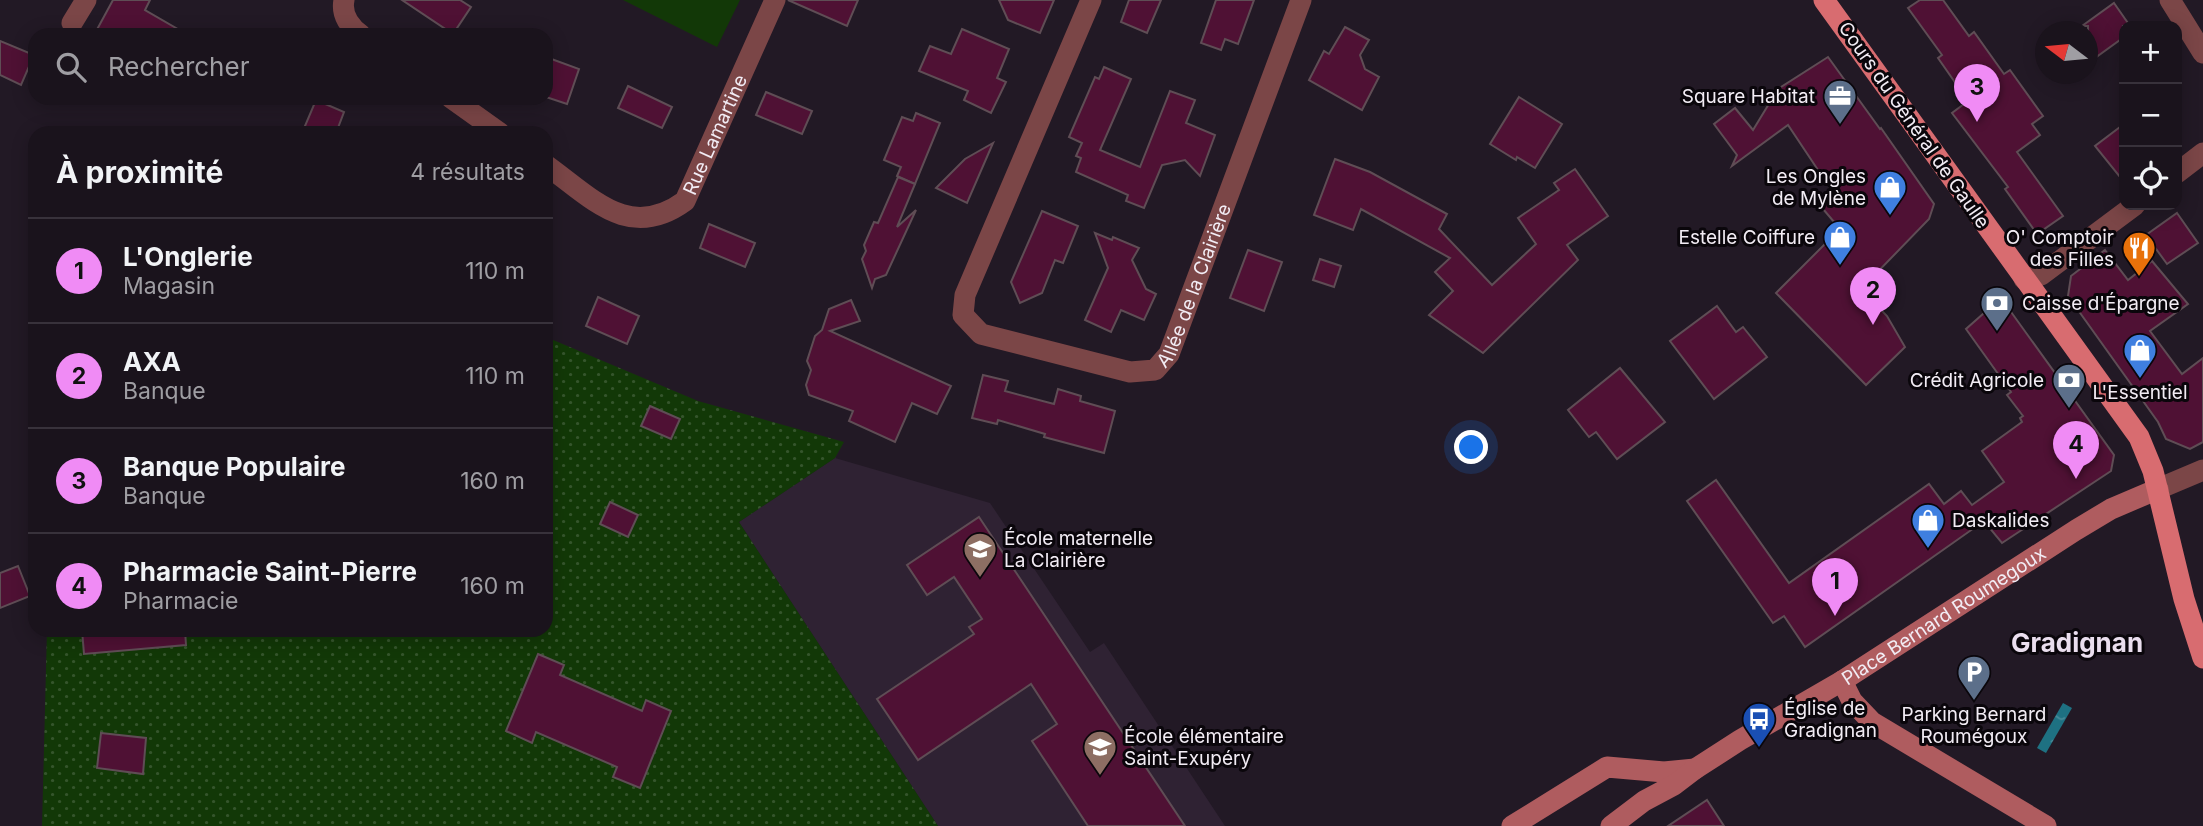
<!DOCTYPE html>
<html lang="fr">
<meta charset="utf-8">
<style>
:root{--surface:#1a131c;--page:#272029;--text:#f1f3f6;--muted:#9f9ea3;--line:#38323b;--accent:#f08bf5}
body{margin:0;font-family:Inter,sans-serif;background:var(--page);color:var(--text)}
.controls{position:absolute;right:21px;top:21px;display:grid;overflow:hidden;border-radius:14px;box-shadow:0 4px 18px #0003}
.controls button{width:63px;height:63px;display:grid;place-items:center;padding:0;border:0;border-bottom:2px solid var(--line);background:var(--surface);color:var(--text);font:35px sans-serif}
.compass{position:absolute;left:2035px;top:21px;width:63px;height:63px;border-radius:50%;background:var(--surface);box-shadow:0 4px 18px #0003;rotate:286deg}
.you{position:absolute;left:1472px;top:448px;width:24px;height:24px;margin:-18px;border:5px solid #fff;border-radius:50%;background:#1a73e8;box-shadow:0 0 0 10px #1a73e833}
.badge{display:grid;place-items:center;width:46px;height:46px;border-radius:50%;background:var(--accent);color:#111;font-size:23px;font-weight:700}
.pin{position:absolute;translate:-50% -58px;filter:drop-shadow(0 2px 4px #0008)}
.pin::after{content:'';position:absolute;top:37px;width:24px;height:21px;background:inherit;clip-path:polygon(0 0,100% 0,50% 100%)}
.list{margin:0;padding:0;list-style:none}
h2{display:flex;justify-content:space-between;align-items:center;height:91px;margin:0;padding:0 28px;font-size:30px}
h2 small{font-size:23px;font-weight:400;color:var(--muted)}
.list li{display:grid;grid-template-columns:46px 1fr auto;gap:21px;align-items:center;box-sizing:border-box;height:105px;padding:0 28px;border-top:2px solid var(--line)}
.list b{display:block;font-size:26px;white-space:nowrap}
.list p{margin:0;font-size:23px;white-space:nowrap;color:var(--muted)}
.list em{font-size:23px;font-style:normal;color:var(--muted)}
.icon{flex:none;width:38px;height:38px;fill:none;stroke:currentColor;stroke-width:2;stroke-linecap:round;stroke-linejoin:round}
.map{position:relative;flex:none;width:2203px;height:826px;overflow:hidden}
.search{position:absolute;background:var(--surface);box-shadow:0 4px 18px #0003;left:28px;top:28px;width:525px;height:77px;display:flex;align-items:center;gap:18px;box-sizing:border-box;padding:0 24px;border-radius:21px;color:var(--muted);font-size:26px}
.panel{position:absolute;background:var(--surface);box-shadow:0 4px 18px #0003;left:28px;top:126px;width:525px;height:511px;border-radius:21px}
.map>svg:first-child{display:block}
</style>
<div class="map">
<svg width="2203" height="826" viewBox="0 0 2203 826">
<defs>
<pattern id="grass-dots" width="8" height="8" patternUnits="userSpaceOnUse" patternTransform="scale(1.75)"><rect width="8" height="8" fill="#123807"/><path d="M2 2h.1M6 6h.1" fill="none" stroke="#35552c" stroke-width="1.8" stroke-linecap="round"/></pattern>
<pattern id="water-ripples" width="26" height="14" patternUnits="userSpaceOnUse" patternTransform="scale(1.75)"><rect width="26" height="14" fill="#1e7182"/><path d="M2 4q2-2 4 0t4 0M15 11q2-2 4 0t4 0" fill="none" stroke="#4a8c9a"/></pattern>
</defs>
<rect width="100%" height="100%" fill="#221925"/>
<path fill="#2f2233" d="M835,458L990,503L1090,652L1104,643L1225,826H938L739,522Z"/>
<path fill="url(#grass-dots)" d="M546,337L698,401L844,442L835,458L739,522L938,826H42L47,630H546Z"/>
<path fill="#123807" d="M623,0H740L717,47Z"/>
<path fill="url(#water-ripples)" d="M2063,703L2072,708L2046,753L2037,748Z"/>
<g fill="#4f1134" stroke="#5f4d55" stroke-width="2">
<path d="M113,0H150L145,10L188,35H94Z"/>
<path d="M402,0H460L471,7L453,34Z"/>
<path d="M788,0H858L847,26Z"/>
<path d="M999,0H1054L1040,33L1008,20Z"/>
<path d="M1129,0H1161L1147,33L1121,22Z"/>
<path d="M1216,0H1254L1238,44L1225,39L1221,50L1201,43Z"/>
<path d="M1920,0H1943L1969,36L1974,32L2004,74L2010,70L2043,116L2032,124L2040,135L2017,152L2063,216L2037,234L2005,189L2008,187L1952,113L1968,101L1938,58L1942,55L1908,8Z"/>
<path d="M2114,3L2130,26H2123L2124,37L2088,63V26H2082Z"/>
<path d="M1345,27L1369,40L1360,55L1365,69L1379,77L1362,110L1309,80L1324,51L1329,54Z"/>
<path d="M962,29L1009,49L997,78L1006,82L991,113L964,100L968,91L919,71L930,46L951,54Z"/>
<path d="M0,41L34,55L21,85L0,75Z"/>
<path d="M546,57L579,69L567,104L546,97Z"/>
<path d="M1828,57L1880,129L1881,128L1934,204L1929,219L1861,289L1887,316L1905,347L1866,385L1776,293L1840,229L1818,203L1832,191L1788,125L1732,166L1737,155L1714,124L1735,108L1753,130L1778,89Z"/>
<path d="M1104,67L1131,79L1100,150L1140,167L1170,91L1195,100L1186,123L1215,135L1200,176L1185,160L1162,165L1144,208L1126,201L1128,195L1076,172L1081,158L1076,156L1082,143L1069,137L1095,77L1099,79Z"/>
<path d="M628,86L672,107L662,128L618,108Z"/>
<path d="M766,92L812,111L802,134L756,115Z"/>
<path d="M1519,97L1562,124L1535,168L1517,157L1516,160L1490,144Z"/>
<path d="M316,100L344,112L336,133H302Z"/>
<path d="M916,113L940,123L915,184L897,176L901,167L884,160L902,117L913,121Z"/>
<path d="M2124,124V182L2095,146Z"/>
<path d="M993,143L967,203L936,188L965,159Z"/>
<path d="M1335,159L1370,172L1447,214L1439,229L1492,285L1536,244L1518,218L1559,190L1554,183L1575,169L1608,216L1567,245L1578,260L1483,353L1429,315L1453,291L1435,272L1450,258L1361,209L1353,230L1314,215Z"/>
<path d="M898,177L915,184L897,227L916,210L886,275L875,279L872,288L862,259L866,251L864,245L874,222L878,223Z"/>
<path d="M1042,211L1078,226L1063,263L1055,260L1042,293L1020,303L1011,282Z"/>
<path d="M2177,213L2198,243L2167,264L2146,235Z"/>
<path d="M709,224L755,243L745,267L700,248Z"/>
<path d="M1095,233L1112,240L1113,237L1139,248L1132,260L1146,289L1156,294L1144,320L1121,310L1111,332L1085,320L1108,268Z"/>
<path d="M1248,250L1282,262L1264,311L1230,298Z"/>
<path d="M2105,250L2128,280L2152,261L2188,304L2150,331L2182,374L2203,358V442L2190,449L2166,439L2158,422L2068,296L2071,276Z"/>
<path d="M1320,259L1341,266L1334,287L1313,280Z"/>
<path d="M598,297L639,316L627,344L586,326Z"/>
<path d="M2001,298L2114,455L2111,471L2002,543L1984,521L1805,647L1784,616L1773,623L1687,501L1716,480L1789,583L1929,484L1944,504L1961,491L1972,505L2004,482L1982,451L2022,422L2020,418L2023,416L2007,395L2011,392L1966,329Z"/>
<path d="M851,300L860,321L830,331L951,386L937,414L912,403L895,442L849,421L853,411L809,395L806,385L811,370L807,361L815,336L822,330L829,309Z"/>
<path d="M1717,306L1736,332L1743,327L1767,357L1714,399L1670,341Z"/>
<path d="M1620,368L1665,422L1617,459L1596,432L1589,437L1568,410Z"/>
<path d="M983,375L1008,381L1005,391L1054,404L1058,389L1081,396L1080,401L1115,411L1104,453L1044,437L1045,434L998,420L997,424L972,418Z"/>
<path d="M650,406L680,419L671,439L641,426Z"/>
<path d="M610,502L638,515L628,537L600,524Z"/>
<path d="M979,517L1185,826H1088L1032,741L1057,724L1031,684L918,760L877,699L974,634L969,627L982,619L954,577L927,595L907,565Z"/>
<path d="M18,566L30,596L0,608V573Z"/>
<path d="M82,630H185L186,645L84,654Z"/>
<path d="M538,654L564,665L560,675L642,711L646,700L671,711L640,788L613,777L617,767L536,732L532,743L506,731Z"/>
<path d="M101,733L146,738L143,774L97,768Z"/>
<path d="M1707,800L1724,826H1668Z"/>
</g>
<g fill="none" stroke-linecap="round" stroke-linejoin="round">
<g stroke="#7b4647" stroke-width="21">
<path d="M344,0C341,15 349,26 361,35"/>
<path id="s1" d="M1091,0L965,295L963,315L981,334L1130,372L1155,370L1169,354L1301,0"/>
<path d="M2170,0L2203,53"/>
<path d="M72,23L86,0"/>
<path d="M451,98L500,133"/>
<path id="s2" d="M546,165C592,198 629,242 685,201L775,0"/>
<path d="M2177,173L2203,153"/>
<path d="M2024,279L2041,275L2135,205"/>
<path d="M2158,489L2203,470"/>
</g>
<g stroke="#af5c5f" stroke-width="21">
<path d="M1842,681L1852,701L1872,722L2046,826"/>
<path d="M1512,826L1607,767L1664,772L1695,769"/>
<path id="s3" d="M1611,826L1644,801L1674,785L1695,769L1740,740L1842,681L2076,530L2111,509L2158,489"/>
</g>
<path stroke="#d86c70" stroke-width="21" d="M1824,0L2139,437L2153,471L2184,599L2203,658"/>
</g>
<defs>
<symbol id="office-pin" viewBox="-11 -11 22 30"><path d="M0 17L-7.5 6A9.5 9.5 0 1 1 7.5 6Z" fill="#5c6f8a" stroke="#0a060b"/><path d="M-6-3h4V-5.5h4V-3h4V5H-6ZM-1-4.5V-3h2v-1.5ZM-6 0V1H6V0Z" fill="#fff"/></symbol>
<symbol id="shop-pin" viewBox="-11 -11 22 30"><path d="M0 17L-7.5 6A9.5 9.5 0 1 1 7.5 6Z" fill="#3f7fe0" stroke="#0a060b"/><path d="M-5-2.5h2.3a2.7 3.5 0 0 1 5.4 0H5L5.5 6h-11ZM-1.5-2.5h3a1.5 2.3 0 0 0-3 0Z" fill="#fff"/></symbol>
<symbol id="restaurant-pin" viewBox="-11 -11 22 30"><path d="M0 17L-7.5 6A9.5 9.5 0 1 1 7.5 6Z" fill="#e8710a" stroke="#0a060b"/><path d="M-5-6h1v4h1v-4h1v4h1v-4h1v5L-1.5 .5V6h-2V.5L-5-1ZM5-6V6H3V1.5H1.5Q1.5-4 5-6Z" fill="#fff"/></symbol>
<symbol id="bank-pin" viewBox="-11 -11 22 30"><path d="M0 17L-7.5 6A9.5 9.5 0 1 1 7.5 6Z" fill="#5c6f8a" stroke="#0a060b"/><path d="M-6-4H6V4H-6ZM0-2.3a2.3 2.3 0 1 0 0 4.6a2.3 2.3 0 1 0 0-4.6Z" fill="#fff"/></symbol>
<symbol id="school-pin" viewBox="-11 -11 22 30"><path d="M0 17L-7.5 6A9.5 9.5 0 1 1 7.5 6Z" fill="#8d6e63" stroke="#0a060b"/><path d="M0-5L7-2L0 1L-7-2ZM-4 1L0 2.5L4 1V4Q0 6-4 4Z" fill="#fff"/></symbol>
<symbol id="parking-pin" viewBox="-11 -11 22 30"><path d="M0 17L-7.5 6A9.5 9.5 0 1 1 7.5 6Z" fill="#5c6f8a" stroke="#0a060b"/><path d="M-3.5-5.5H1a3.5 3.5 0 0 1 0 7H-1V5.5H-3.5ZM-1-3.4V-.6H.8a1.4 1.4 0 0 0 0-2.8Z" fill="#fff"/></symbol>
<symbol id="bus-pin" viewBox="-11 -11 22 30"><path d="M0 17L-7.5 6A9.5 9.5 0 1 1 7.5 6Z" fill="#1a4fb4" stroke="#0a060b"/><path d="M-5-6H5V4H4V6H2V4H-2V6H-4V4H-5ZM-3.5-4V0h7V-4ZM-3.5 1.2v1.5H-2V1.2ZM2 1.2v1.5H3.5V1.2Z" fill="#fff"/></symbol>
</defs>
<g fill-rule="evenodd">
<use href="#office-pin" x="1821" y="77" width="38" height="52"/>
<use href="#shop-pin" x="1871" y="168" width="38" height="52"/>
<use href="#shop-pin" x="1821" y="218" width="38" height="52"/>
<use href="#restaurant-pin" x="2120" y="229" width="38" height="52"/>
<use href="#bank-pin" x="1978" y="284" width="38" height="52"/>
<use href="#shop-pin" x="2121" y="331" width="38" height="52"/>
<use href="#bank-pin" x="2050" y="361" width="38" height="52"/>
<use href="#shop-pin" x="1909" y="501" width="38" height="52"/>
<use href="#school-pin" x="961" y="530" width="38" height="52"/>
<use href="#parking-pin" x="1955" y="653" width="38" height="52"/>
<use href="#bus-pin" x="1740" y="700" width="38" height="52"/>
<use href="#school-pin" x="1081" y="728" width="38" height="52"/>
</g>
<g text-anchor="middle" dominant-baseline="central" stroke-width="6" stroke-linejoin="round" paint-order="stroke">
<g font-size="19" fill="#f2ecf4" stroke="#0a060b" text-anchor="end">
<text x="1815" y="96">Square Habitat</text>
<text x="1866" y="176">Les Ongles<tspan x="1866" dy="22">de Mylène</tspan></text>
<text x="1815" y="237">Estelle Coiffure</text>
<text x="2114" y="237">O' Comptoir<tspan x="2114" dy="22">des Filles</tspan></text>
<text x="2022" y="303" text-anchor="start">Caisse d'Épargne</text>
<text x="2044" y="380">Crédit Agricole</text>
<text x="2140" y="392" text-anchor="middle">L'Essentiel</text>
<text x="1952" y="520" text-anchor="start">Daskalides</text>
<text x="1004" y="538" text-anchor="start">École maternelle<tspan x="1004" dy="22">La Clairière</tspan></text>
<text x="1784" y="708" text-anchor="start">Église de<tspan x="1784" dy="22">Gradignan</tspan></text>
<text x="1974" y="714" text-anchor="middle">Parking Bernard<tspan x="1974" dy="22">Roumégoux</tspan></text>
<text x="1124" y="736" text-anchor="start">École élémentaire<tspan x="1124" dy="22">Saint-Exupéry</tspan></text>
</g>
<g font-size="19" fill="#f2ecf4" stroke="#0a060b">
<text transform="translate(1914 125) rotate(55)">Cours du Général de Gaulle</text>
<text stroke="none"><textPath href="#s2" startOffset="231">Rue Lamartine</textPath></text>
<text stroke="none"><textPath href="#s1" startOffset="640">Allée de la Clairière</textPath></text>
<text stroke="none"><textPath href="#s3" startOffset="394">Place Bernard Roumegoux</textPath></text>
</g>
<g font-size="26" font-weight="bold" fill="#eadeee" stroke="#0a060b">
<text x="2077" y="642">Gradignan</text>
</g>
</g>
</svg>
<div class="controls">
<button>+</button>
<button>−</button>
<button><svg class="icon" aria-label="locate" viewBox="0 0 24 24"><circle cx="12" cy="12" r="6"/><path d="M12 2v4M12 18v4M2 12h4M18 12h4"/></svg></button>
</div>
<svg class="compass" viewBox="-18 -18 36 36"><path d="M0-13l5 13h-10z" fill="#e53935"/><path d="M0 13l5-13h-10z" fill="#9f9ea3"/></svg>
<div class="you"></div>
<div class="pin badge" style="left:1835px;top:616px">1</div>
<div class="pin badge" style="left:1873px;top:325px">2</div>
<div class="pin badge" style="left:1977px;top:122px">3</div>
<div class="pin badge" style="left:2076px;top:479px">4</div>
<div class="search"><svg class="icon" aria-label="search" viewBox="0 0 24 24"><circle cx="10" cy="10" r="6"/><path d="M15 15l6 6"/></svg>Rechercher</div>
<section class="panel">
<h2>À proximité<small>4 résultats</small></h2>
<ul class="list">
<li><span class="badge">1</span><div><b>L'Onglerie</b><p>Magasin</p></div><em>110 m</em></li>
<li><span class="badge">2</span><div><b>AXA</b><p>Banque</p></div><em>110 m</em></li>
<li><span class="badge">3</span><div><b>Banque Populaire</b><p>Banque</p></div><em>160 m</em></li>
<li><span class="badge">4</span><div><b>Pharmacie Saint-Pierre</b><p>Pharmacie</p></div><em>160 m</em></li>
</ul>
</section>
</div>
